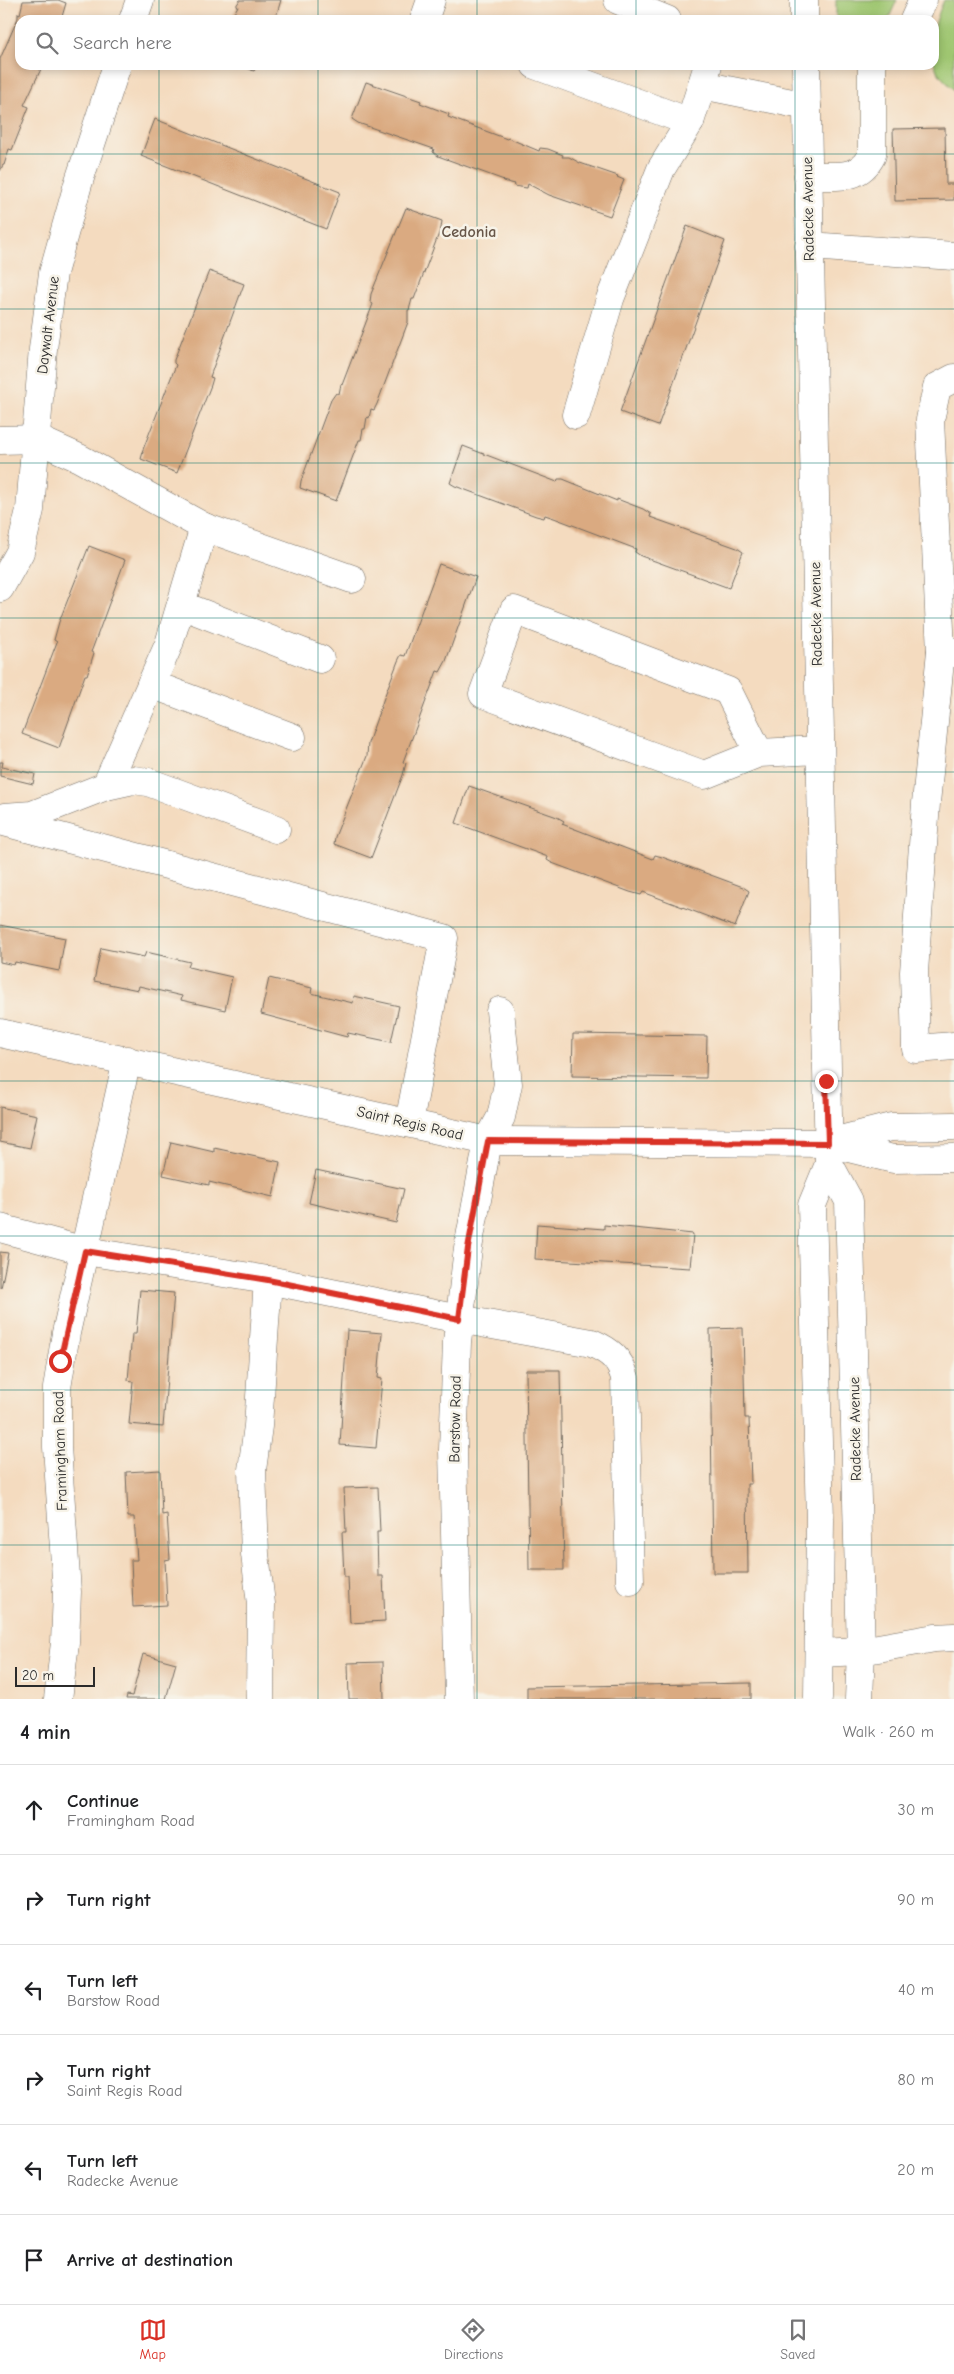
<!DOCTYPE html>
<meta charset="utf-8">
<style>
:root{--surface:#fff;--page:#f6f6f6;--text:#202124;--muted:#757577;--line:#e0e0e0;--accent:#d93025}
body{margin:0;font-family:"Comic Neue",sans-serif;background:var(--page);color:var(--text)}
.scale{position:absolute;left:15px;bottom:12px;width:80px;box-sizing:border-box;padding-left:5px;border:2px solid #2b2b2b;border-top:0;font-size:14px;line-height:18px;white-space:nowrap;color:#2b2b2b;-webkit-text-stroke:4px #f7f3e8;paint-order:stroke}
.stop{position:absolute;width:15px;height:15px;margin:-11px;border:4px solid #d93025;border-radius:50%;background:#fff}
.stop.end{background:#d93025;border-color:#fff;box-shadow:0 1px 5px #0008}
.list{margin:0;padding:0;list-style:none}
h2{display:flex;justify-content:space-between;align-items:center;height:65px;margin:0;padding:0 20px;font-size:21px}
h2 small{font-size:16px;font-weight:400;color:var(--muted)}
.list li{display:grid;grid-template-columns:32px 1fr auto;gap:15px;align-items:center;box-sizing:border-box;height:90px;padding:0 20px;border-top:1px solid var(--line)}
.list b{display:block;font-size:19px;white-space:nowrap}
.list p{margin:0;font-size:16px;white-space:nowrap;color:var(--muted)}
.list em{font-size:16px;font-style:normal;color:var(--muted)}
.icon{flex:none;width:28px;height:28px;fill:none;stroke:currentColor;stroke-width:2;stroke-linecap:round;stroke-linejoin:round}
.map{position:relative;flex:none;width:954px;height:1699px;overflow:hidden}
.search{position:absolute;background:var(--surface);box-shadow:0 2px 8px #0003;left:15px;right:15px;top:15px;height:55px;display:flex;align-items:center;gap:12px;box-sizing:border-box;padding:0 18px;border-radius:15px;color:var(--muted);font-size:19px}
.sheet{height:605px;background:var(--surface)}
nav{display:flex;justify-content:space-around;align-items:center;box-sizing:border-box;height:70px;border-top:1px solid var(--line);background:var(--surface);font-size:14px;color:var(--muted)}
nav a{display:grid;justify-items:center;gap:2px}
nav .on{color:var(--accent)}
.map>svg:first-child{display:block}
</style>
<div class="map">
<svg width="954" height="1699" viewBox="0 0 954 1699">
<rect width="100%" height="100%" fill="#f7f3e8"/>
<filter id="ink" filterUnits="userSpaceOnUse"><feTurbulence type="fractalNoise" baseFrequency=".02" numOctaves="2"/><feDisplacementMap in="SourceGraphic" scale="10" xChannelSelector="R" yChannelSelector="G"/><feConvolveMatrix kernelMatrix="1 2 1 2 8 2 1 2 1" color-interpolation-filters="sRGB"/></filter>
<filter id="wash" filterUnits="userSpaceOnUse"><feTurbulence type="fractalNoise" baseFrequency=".0096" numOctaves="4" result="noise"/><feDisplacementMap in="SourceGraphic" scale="20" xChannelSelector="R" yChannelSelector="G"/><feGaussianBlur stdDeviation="1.12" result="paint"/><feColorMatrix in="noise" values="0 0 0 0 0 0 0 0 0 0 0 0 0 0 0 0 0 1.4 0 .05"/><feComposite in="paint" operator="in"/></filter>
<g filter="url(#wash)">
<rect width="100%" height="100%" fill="#f4dbbf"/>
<g fill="#9fc671" stroke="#65784e">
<path d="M836,0H897L888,20H836Z"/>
<path d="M944,0H954V90C949,84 942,79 938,72C926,51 935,20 944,0Z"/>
</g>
<g id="blocks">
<g fill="#daaa81">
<path d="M58,0L66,3L61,20H20V65H41L39,69H41L24,105L29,107L12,150L9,149L4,165H3L0,171V59L18,18V13L20,14L23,1Z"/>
<path d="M240,0H281L275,20H232V17L238,6H236Z"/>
<path d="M240,65H257L254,71Z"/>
<path d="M366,82L421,101L420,103L449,114L448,117L507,139L508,138L539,151L540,148L548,149L563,155L562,157H569L580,163L618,176L617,177L624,180L610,216L549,195L528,184L527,188L514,186L515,184L503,181L504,180L438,156L433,152L434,149L358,123L352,119Z"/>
<path d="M155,119L340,192L326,229L141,156Z"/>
<path d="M945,128L946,184H954V200L895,201L893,129Z"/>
<path d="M406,208L442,221L441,228L414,299H412L409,310H408V322L377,404L374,410L371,409L369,418L367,417L365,429H363L361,440H359L336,501L300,488L301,481L331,400L336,393L339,394L341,384L342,385L373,304L370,302L371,294Z"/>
<path d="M687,226L725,241L658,426L620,412Z"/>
<path d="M209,271L244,284L213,368L210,377L213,378L211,385L177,473L141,459L143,452H142L176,365L174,363V360Z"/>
<path d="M463,446L557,482L558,479H563L617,501V499L643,509L651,514L650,517L737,548L743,552L729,588L641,556L635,552L636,549L554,518L545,515L544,518L536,516L455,486L450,483Z"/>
<path d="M89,546L125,560L93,647L91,652L94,653L87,675H85L59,748L22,734L57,642L54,640L59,622Z"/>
<path d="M439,564L476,577L446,661L440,672L437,671L421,714L403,762L406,763L403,775L371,858L334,844L335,837L367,756L368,743L385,695L398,661L401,655L405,656Z"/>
<path d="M0,762H3L2,767L35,774L33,784L0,776Z"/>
<path d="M469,786L557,817L564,821L562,824L653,859L655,855L662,857L743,887L749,891L735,927L643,892L641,895L630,892L552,863L547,860L548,857L461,825L456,823Z"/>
<path d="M0,925L65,938L59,971L15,962L14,965L0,962Z"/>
<path d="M101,948L144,957L146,952L190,962L188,967L232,977L225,1010L181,1000L182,996L139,986L138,990L94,981Z"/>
<path d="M269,978L312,988L311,993L353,1003L354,996L399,1006L391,1042L348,1033L347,1037L261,1014Z"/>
<path d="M573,1034L707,1036L706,1078L572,1076Z"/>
<path d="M0,1107L37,1115L30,1148L0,1142Z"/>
<path d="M171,1142L214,1152V1148L280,1162L273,1197L209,1182V1185L163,1175Z"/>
<path d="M316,1170L404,1189L396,1223L309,1203Z"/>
<path d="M537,1224L604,1229V1225L693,1234L690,1268L535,1259Z"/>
<path d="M0,1252L8,1253L1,1288H0Z"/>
<path d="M140,1290L174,1293L163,1427L129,1424L133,1381L128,1380L132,1334H136Z"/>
<path d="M743,1328L745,1418H749L751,1484H747L748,1573H713L710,1329Z"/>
<path d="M347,1330L382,1333L378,1378L382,1379L376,1448L340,1445Z"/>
<path d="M526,1370H560L564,1570H529Z"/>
<path d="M160,1470L162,1515L167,1514L170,1559L165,1560L167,1605L133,1607L131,1560H137L134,1517H128L126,1472Z"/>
<path d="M378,1487L380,1532H377L378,1576H383L385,1621L350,1623L348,1577H344L342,1532H346L344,1488Z"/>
<path d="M143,1654L176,1663L166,1699H126L127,1695L132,1696Z"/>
<path d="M383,1662L384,1699H349L348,1663Z"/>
<path d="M751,1683V1699H527V1687Z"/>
</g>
</g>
</g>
<g filter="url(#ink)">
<use href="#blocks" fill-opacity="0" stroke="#71695f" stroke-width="1"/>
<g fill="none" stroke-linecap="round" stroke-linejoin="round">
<defs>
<g id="minor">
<path d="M618,0L667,20"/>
<path d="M804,0V20"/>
<path d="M133,20L140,0"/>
<path d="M424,20L431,0"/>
<path d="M914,20L923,0"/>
<path d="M535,65L690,122L708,65"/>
<path d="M806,65L829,1164L812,1205L820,1520L818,1699"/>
<path d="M702,85L807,106"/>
<path d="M808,176C835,175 858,182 872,155V65"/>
<path d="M809,246L954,256"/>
<path d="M576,415L610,299L661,169L690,122"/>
<path d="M0,440L37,439L79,458L204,527L169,644L106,786L32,815L4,817"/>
<path d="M204,527L352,579"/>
<path d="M0,588L20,552L30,510L43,349L53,273L78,184L117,65"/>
<path d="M181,605L320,659"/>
<path d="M941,651L930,420L937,387L954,378"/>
<path d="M954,653L941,651L926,803L914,972L916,1049L954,1046"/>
<path d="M151,684L292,737"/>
<path d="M759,753L728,691L514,610L483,694L704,775L759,753L819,750"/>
<path d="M106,786L133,780L148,782L276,829"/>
<path d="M0,821L444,938L409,1123"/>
<path d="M0,1033L488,1141L828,1143L893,1159L954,1158"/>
<path d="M832,1142L891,1127L954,1126"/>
<path d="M829,1164L849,1201L861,1651L859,1699"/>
<path d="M0,1228L85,1251L268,1280L459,1319L592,1343C610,1351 620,1359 625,1378L630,1581"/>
<path d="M819,1653L861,1651L935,1638L954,1637"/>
<path d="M58,1699L65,1643L67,1592L57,1447V1388L66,1333L127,1060"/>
<path d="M260,1699L261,1604L255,1554L252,1470L258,1426L268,1280"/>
<path d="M459,1699L453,1450L457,1342L468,1248L488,1141L501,1117L508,1084L500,1011"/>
</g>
</defs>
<use href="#minor" stroke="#71695f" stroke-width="29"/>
<use href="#minor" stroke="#fff" stroke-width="28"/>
</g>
</g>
<g fill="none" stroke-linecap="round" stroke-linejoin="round" filter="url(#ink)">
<path stroke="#d93025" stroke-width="6" d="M60,1361L85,1251L268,1280L459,1319L468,1248L488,1141L828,1143L826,1081"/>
</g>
<path fill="none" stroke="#0f766e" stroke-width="1" stroke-opacity="0.55" d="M159,0V20M318,0V20M477,0V20M636,0V20M795,0V20M159,65V1699M318,65V1699M477,65V1699M636,65V1699M795,65V1699M0,154H954M0,309H954M0,463H954M0,618H954M0,772H954M0,927H954M0,1081H954M0,1236H954M0,1390H954M0,1545H954"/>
<g text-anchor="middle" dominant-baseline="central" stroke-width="5" stroke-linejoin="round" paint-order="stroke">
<g font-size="15" fill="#2b2b2b" stroke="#f7f3e8">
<text transform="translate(808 209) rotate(-91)">Radecke Avenue</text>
<text transform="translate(48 325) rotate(-83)">Daywalt Avenue</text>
<text transform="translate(816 614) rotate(-91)">Radecke Avenue</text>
<text transform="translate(410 1123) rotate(13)">Saint Regis Road</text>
<text transform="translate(455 1419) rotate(-89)">Barstow Road</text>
<text transform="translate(855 1429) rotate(-91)">Radecke Avenue</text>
<text transform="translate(60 1451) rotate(-92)">Framingham Road</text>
</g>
<g font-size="16" font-weight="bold" fill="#685749" stroke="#f7f3e8">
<text x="469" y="232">Cedonia</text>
</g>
</g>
</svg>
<div class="scale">20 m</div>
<div class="stop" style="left:60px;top:1361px"></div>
<div class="stop end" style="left:826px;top:1081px"></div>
<div class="search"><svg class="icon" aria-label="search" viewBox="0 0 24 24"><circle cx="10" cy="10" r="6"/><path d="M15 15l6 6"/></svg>Search here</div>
</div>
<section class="sheet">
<h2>4 min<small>Walk · 260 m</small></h2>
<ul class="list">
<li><svg class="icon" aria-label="ahead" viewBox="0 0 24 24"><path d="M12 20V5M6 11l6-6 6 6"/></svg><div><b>Continue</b><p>Framingham Road</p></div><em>30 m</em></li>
<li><svg class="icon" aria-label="right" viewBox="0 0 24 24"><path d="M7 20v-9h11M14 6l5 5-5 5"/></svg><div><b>Turn right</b></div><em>90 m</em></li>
<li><svg class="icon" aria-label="left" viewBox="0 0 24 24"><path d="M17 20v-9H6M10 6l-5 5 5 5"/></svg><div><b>Turn left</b><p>Barstow Road</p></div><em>40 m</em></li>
<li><svg class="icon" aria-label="right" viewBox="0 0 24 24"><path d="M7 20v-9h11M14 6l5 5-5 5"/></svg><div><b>Turn right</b><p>Saint Regis Road</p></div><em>80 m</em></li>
<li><svg class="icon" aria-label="left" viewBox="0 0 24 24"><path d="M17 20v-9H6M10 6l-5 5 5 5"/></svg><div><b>Turn left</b><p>Radecke Avenue</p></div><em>20 m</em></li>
<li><svg class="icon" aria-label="arrive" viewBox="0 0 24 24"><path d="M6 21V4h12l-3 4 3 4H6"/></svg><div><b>Arrive at destination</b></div></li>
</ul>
</section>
<nav>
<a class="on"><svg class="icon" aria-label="map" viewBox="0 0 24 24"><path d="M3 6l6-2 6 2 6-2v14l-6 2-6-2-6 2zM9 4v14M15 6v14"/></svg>Map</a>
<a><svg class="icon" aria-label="directions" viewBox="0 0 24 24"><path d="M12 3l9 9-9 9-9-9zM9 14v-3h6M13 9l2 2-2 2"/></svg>Directions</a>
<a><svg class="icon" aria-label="saved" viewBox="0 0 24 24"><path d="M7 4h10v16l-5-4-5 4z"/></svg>Saved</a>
</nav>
